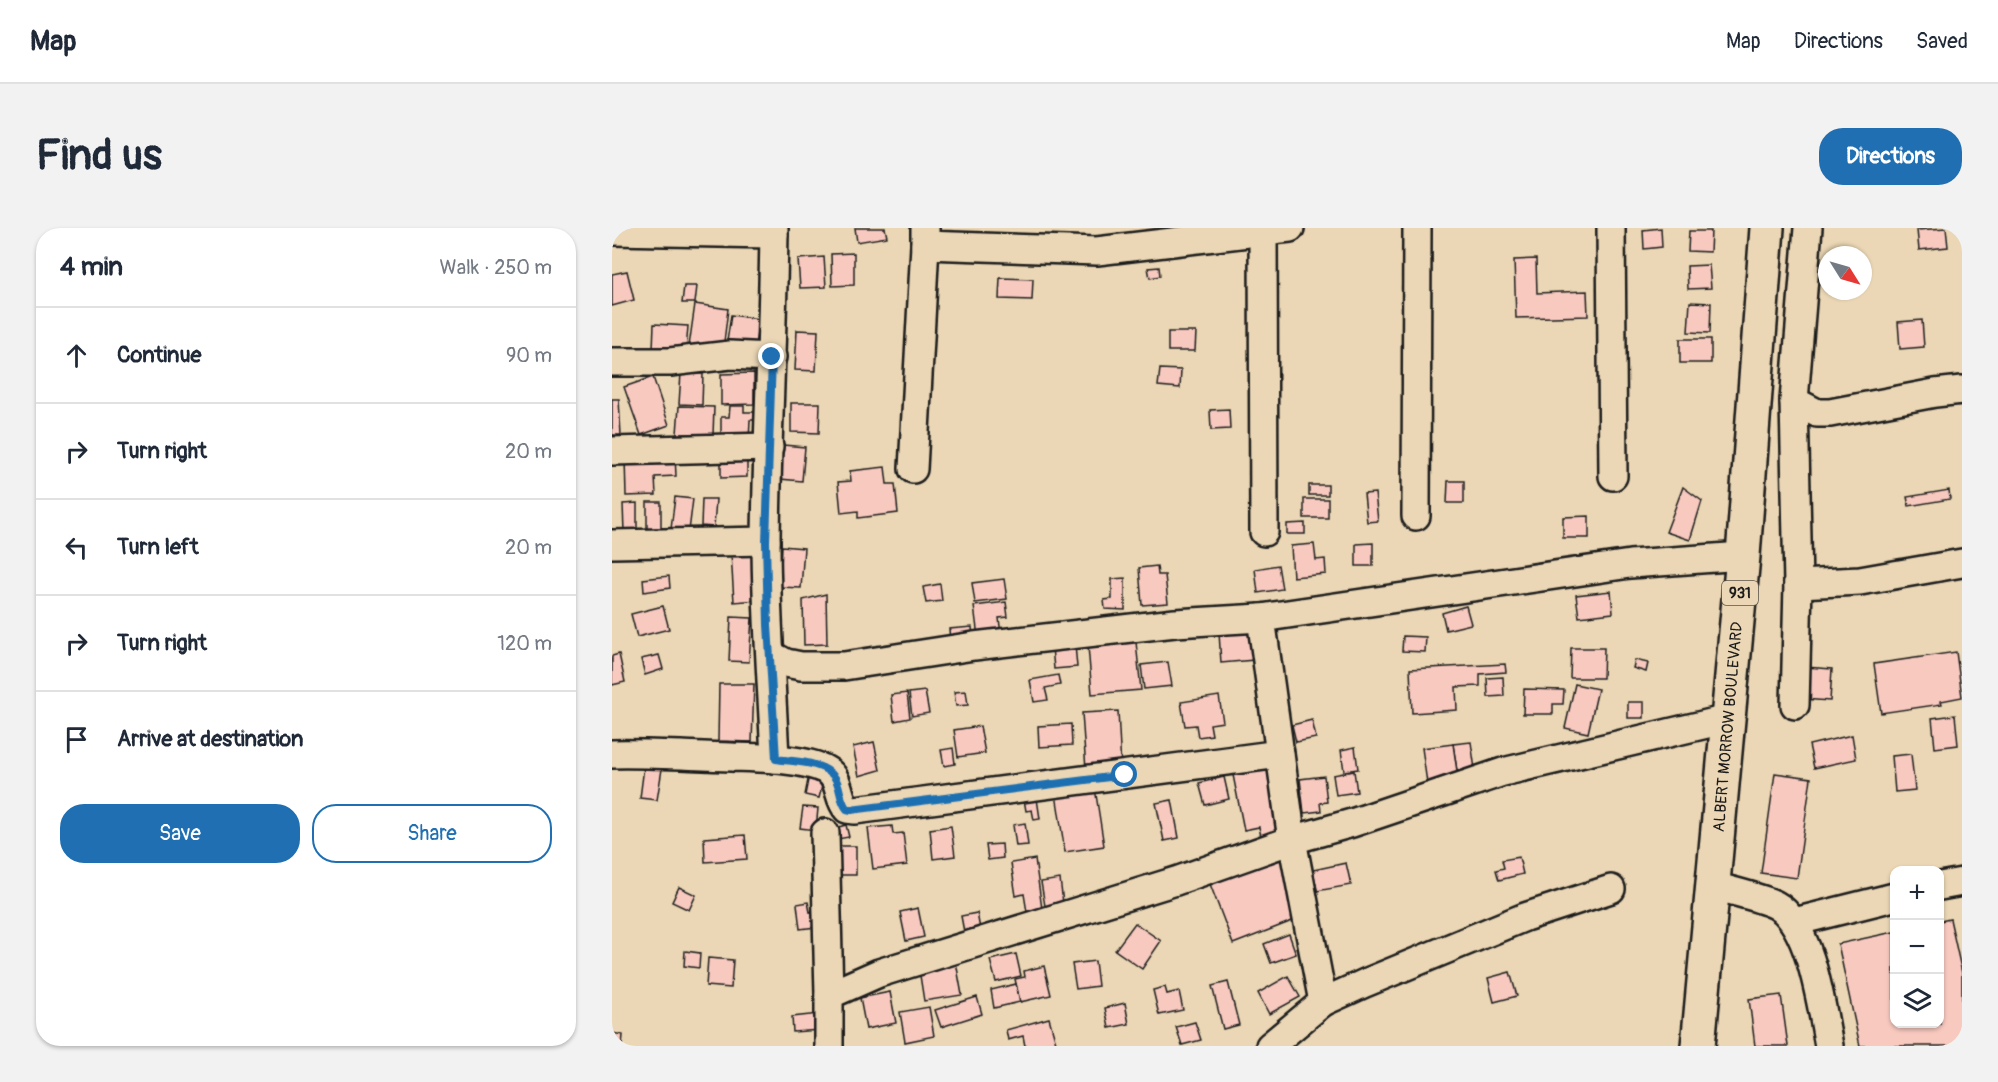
<!DOCTYPE html>
<meta charset="utf-8">
<style>
:root{--surface:#fff;--page:#f2f2f3;--text:#1f2937;--muted:#747a83;--line:#e0e1e3;--accent:#1f6fb2}
body{margin:0;font-family:Pangolin,sans-serif;background:var(--page);color:var(--text)}
.controls{position:absolute;right:18px;bottom:18px;display:grid;overflow:hidden;border-radius:12px;box-shadow:0 2px 4px #0004}
.controls button{width:54px;height:54px;display:grid;place-items:center;padding:0;border:0;border-bottom:2px solid var(--line);background:var(--surface);color:var(--text);font:30px sans-serif}
.compass{position:absolute;left:1206px;top:18px;width:54px;height:54px;border-radius:50%;background:var(--surface);box-shadow:0 2px 4px #0004;rotate:127deg}
.stop{position:absolute;width:18px;height:18px;margin:-14px;border:4px solid #1f6fb2;border-radius:50%;background:#fff}
.stop.end{background:#1f6fb2;border-color:#fff;box-shadow:0 2px 6px #0008}
.list{margin:0;padding:0;list-style:none}
h2{display:flex;justify-content:space-between;align-items:center;height:78px;margin:0;padding:0 24px;font-size:26px}
h2 small{font-size:20px;font-weight:400;color:var(--muted)}
.list li{display:grid;grid-template-columns:39px 1fr auto;gap:18px;align-items:center;box-sizing:border-box;height:96px;padding:0 24px;border-top:2px solid var(--line)}
.list b{display:block;font-size:22px;white-space:nowrap}
.list em{font-size:20px;font-style:normal;color:var(--muted)}
.actions{display:flex;gap:12px;padding:18px 24px}
.actions a{flex:1;padding:14px 0;border:2px solid var(--accent);border-radius:24px;text-align:center;font-size:21px;color:var(--accent)}
.actions .main{background:var(--accent);color:#fff}
.icon{flex:none;width:33px;height:33px;fill:none;stroke:currentColor;stroke-width:2;stroke-linecap:round;stroke-linejoin:round}
.map{position:relative;flex:none;width:1350px;height:818px;overflow:hidden;border-radius:24px}
header{display:flex;align-items:center;gap:36px;box-sizing:border-box;height:84px;padding:0 30px;background:var(--surface);border-bottom:2px solid var(--line)}
header strong{font-size:28px}
nav{display:flex;gap:33px;margin-inline-start:auto;font-size:21px}
.intro{display:flex;align-items:center;justify-content:space-between;box-sizing:border-box;height:144px;padding:0 36px}
h1{margin:0;font-size:42px}
.button{padding:15px 27px;border-radius:24px;background:var(--accent);color:#fff;font-size:21px;font-weight:700}
main{display:flex;gap:36px;padding:0 36px}
aside{flex:1;background:var(--surface);border-radius:24px;box-shadow:0 2px 4px #0004}
.map>svg:first-child{display:block}
</style>
<header>
<strong>Map</strong>
<nav><a>Map</a><a>Directions</a><a>Saved</a></nav>
</header>
<div class="intro"><h1>Find us</h1><a class="button">Directions</a></div>
<main>
<aside>
<h2>4 min<small>Walk · 250 m</small></h2>
<ul class="list">
<li><svg class="icon" aria-label="ahead" viewBox="0 0 24 24"><path d="M12 20V5M6 11l6-6 6 6"/></svg><div><b>Continue</b></div><em>90 m</em></li>
<li><svg class="icon" aria-label="right" viewBox="0 0 24 24"><path d="M7 20v-9h11M14 6l5 5-5 5"/></svg><div><b>Turn right</b></div><em>20 m</em></li>
<li><svg class="icon" aria-label="left" viewBox="0 0 24 24"><path d="M17 20v-9H6M10 6l-5 5 5 5"/></svg><div><b>Turn left</b></div><em>20 m</em></li>
<li><svg class="icon" aria-label="right" viewBox="0 0 24 24"><path d="M7 20v-9h11M14 6l5 5-5 5"/></svg><div><b>Turn right</b></div><em>120 m</em></li>
<li><svg class="icon" aria-label="arrive" viewBox="0 0 24 24"><path d="M6 21V4h12l-3 4 3 4H6"/></svg><div><b>Arrive at destination</b></div></li>
</ul>
<div class="actions"><a class="main">Save</a><a>Share</a></div>
</aside>
<div class="map">
<svg width="1350" height="818" viewBox="0 0 1350 818">
<rect width="100%" height="100%" fill="#ebd7b5"/>
<filter id="ink" filterUnits="userSpaceOnUse"><feTurbulence type="fractalNoise" baseFrequency=".0167" numOctaves="2"/><feDisplacementMap in="SourceGraphic" scale="12" xChannelSelector="R" yChannelSelector="G"/><feConvolveMatrix kernelMatrix="1 2 1 2 8 2 1 2 1" color-interpolation-filters="sRGB"/></filter>
<g filter="url(#ink)">
<g fill="#f8c9bf" stroke="#1c1c1c" stroke-width="1.5">
<path d="M243,0H273L275,9L245,14Z"/>
<path d="M1049,0L1050,19L1032,21L1031,2Z"/>
<path d="M1334,0L1336,19L1307,22L1305,2Z"/>
<path d="M1077,3H1099L1098,24L1076,23Z"/>
<path d="M242,25V57L220,58L219,26Z"/>
<path d="M212,29L214,59L188,60L186,31Z"/>
<path d="M924,31L925,65L975,63L976,88L904,90L902,32Z"/>
<path d="M1097,37L1099,60L1076,61L1075,38Z"/>
<path d="M547,39L548,48L538,50L536,40Z"/>
<path d="M15,43L22,72L0,78V46Z"/>
<path d="M388,50L421,51L420,72L387,71Z"/>
<path d="M72,58H85L83,75H70Z"/>
<path d="M1078,74L1099,75L1098,105L1076,104Z"/>
<path d="M83,76L116,81L111,122L77,118Z"/>
<path d="M119,87L147,91L142,124L114,120Z"/>
<path d="M1310,92L1312,119L1288,121L1286,94Z"/>
<path d="M42,96L76,98L74,123L41,121Z"/>
<path d="M185,102L206,103L204,143L183,142Z"/>
<path d="M556,104H584L583,123H556Z"/>
<rect x="1068" y="111" width="31" height="24"/>
<path d="M548,141L569,142L568,160L546,158Z"/>
<path d="M69,145L91,146L90,177L67,176Z"/>
<path d="M142,145V176L109,177V146Z"/>
<path d="M41,149L57,197L29,207L12,159Z"/>
<path d="M0,171H7L9,207H0Z"/>
<path d="M179,175H208L207,205L179,204Z"/>
<path d="M67,178L102,179L101,207L65,206Z"/>
<path d="M118,178H132V184H149V192H138L137,213H109V189H117Z"/>
<path d="M617,181L618,201L599,202L598,182Z"/>
<path d="M171,217L193,219L190,253L168,251Z"/>
<path d="M109,226H135V249L109,250Z"/>
<path d="M63,228L64,248L43,249L44,267L14,268L13,230Z"/>
<path d="M273,239L275,256H283L286,285L246,290V283L229,285L226,254L239,253L238,243Z"/>
<path d="M836,253H852V275H835Z"/>
<rect x="697" y="257" width="19" height="10"/>
<path d="M1071,259L1090,273L1078,312L1054,304Z"/>
<path d="M1337,262L1338,271L1297,278L1295,269Z"/>
<path d="M763,265L766,293L755,294L752,266Z"/>
<path d="M63,269L81,271L77,303L59,301Z"/>
<path d="M90,271H104L102,299L89,298Z"/>
<rect x="692" y="271" width="24" height="19"/>
<rect x="35" y="274" width="14" height="28"/>
<path d="M25,275V304H12L11,276Z"/>
<path d="M977,288V310H951V289Z"/>
<path d="M693,295V306H675V296Z"/>
<path d="M761,315V338H744V316Z"/>
<path d="M702,316L704,332L713,331L714,346L681,349L679,318Z"/>
<path d="M170,318L192,320L189,360L168,359Z"/>
<path d="M143,323L146,372L122,374L119,325Z"/>
<path d="M666,337L670,361L646,365L643,341Z"/>
<path d="M545,338L546,347H553L556,375L530,377L527,340Z"/>
<path d="M57,348L58,360L32,364L31,351Z"/>
<path d="M513,350V382L493,381L492,372L500,371V351Z"/>
<path d="M392,351L395,371L363,375L360,355Z"/>
<path d="M328,356L330,373L314,375L311,359Z"/>
<path d="M999,363L1001,385L967,389L964,367Z"/>
<path d="M214,366L215,416L192,417L191,372Z"/>
<path d="M394,374L396,389L387,390L389,407L366,409L362,378Z"/>
<path d="M51,378L57,401L25,409L19,386Z"/>
<path d="M854,378L859,396L834,402L830,385Z"/>
<path d="M119,389L140,390L137,434L117,433Z"/>
<path d="M360,399L361,411L338,413L337,401Z"/>
<path d="M640,403L642,432L609,435L607,405Z"/>
<path d="M791,408L814,409L813,424L790,423Z"/>
<path d="M524,414L529,462L480,466L476,418Z"/>
<path d="M463,417L465,439L442,441L440,419Z"/>
<path d="M959,420H992L991,450H958Z"/>
<path d="M1344,424L1350,469L1329,473L1330,476L1269,485L1262,436Z"/>
<path d="M7,426L13,454L0,457V428Z"/>
<path d="M47,427L51,441L33,447L29,431Z"/>
<path d="M1023,432L1036,435L1034,444L1021,440Z"/>
<path d="M556,434L560,458L532,461L529,437Z"/>
<path d="M893,436L894,444L868,446V458L844,459L845,482L800,485L798,441Z"/>
<path d="M1193,439L1220,441L1218,473L1190,471Z"/>
<path d="M446,447L448,457L433,460L436,472L422,474L418,452Z"/>
<path d="M891,449L892,468L876,469L875,450Z"/>
<path d="M107,456H142L140,514L106,513Z"/>
<path d="M963,456L986,461L976,505L953,500Z"/>
<path d="M912,461L952,462L951,476H941V486H911Z"/>
<path d="M313,463L317,485L300,488L297,465Z"/>
<path d="M354,463L356,477L344,478L342,464Z"/>
<path d="M295,465L298,490L282,493L279,467Z"/>
<path d="M607,468L611,494L598,496L600,507L586,509L584,497L573,498L569,474Z"/>
<rect x="1016" y="474" width="16" height="16"/>
<path d="M506,483L509,540L474,542L470,485Z"/>
<path d="M1343,487L1346,517L1323,520L1320,490Z"/>
<path d="M700,492L704,510L684,514L680,497Z"/>
<path d="M459,496L460,517L427,519L426,498Z"/>
<path d="M368,498L373,525L346,529L342,502Z"/>
<path d="M1240,507L1244,531L1202,540L1197,517Z"/>
<path d="M262,514L268,542L247,548L241,519Z"/>
<path d="M859,514L863,541L845,543L841,516Z"/>
<path d="M841,516L846,550L816,562L810,520Z"/>
<path d="M743,519L746,541L732,543L729,522Z"/>
<path d="M341,520L343,536L332,538L329,522Z"/>
<path d="M1299,526L1303,562L1283,564L1280,528Z"/>
<path d="M32,539L50,541L45,572L28,570Z"/>
<path d="M658,540L669,614L651,618L647,599L632,602L621,547Z"/>
<path d="M742,543L745,564L724,567L721,547Z"/>
<path d="M1163,545L1199,550L1185,650L1149,645Z"/>
<path d="M197,547L212,550L207,570L193,567Z"/>
<path d="M712,548L715,574L708,575L709,583L692,585L688,551Z"/>
<path d="M612,549L617,571L593,577L587,555Z"/>
<path d="M483,560L492,618L453,624L444,566Z"/>
<path d="M424,564L428,591L422,592L420,582L414,583L411,566Z"/>
<path d="M560,572L567,610L552,613L544,575Z"/>
<path d="M191,579L206,580L204,602L188,600Z"/>
<path d="M413,595L416,617L404,618L401,597Z"/>
<path d="M234,597L237,609L226,611L223,600Z"/>
<path d="M280,598L281,606L291,605L295,637L261,641L256,600Z"/>
<path d="M339,598L343,628L321,631L318,601Z"/>
<path d="M133,607L135,631L93,634L92,610Z"/>
<path d="M390,616L391,630L376,632L374,617Z"/>
<path d="M220,618H244V647H221Z"/>
<path d="M670,628L693,688L621,716L598,656Z"/>
<path d="M907,629L911,646L887,652L884,642L892,640L890,632Z"/>
<path d="M423,631L430,681L415,684L412,666L404,668L399,635Z"/>
<path d="M734,635L739,657L705,663L701,642Z"/>
<path d="M448,651L451,675L433,678L429,654Z"/>
<path d="M67,659L84,667L77,682L60,674Z"/>
<path d="M196,674L198,684L203,683L204,699L188,701L185,676Z"/>
<path d="M306,680L312,709L294,713L288,684Z"/>
<path d="M365,685L368,701L352,704L349,688Z"/>
<path d="M1338,691L1350,745V818H1248L1226,716L1282,704V796H1328V693Z"/>
<path d="M523,695L549,713L530,741L503,722Z"/>
<path d="M677,706L684,726L659,735L652,716Z"/>
<path d="M73,723L88,725L87,740L72,738Z"/>
<path d="M404,726L409,748L384,754L378,732Z"/>
<path d="M96,730L121,732L119,760L94,758Z"/>
<path d="M483,733L486,758L464,761L460,736Z"/>
<path d="M344,734L350,767L312,773L307,741Z"/>
<path d="M432,738L439,767L408,774L403,751L413,749L412,743Z"/>
<path d="M898,744L905,768L882,774L876,750Z"/>
<path d="M676,748L688,769L657,786L646,765Z"/>
<path d="M616,754L627,797L611,801L600,758Z"/>
<path d="M404,756L408,774L382,780L379,762Z"/>
<path d="M553,759L555,766L567,763L571,782L547,787L541,762Z"/>
<path d="M278,764L284,795L254,801L248,770Z"/>
<path d="M1169,767L1176,818H1143L1137,771Z"/>
<path d="M365,769L370,786L329,799L323,782Z"/>
<path d="M513,775L517,796L497,800L493,780Z"/>
<path d="M317,779L322,808L293,814L288,784Z"/>
<path d="M207,786L208,802L181,804L180,789Z"/>
<path d="M437,790L445,818H413L411,808L396,812L394,802Z"/>
<path d="M583,794L589,812L570,817L564,799Z"/>
<path d="M0,805L11,807L10,818H0Z"/>
</g>
<g fill="none" stroke-linecap="round" stroke-linejoin="round">
<defs>
<g id="minor">
<path d="M162,0C161,105 155,209 154,313C154,386 160,459 163,531"/>
<path d="M313,0V17L485,23L678,0"/>
<path d="M999,0L1001,248"/>
<path d="M0,3L162,6"/>
<path d="M651,3L652,304"/>
<path d="M0,134H58L118,127L160,129"/>
<path d="M1182,173L1205,185H1218L1323,165L1350,162"/>
<path d="M0,223L157,219"/>
<path d="M301,241L313,17"/>
<path d="M804,288L805,0"/>
<path d="M0,316L154,313"/>
<path d="M1186,356L1248,353L1350,335"/>
<path d="M649,390L680,612L711,774"/>
<path d="M159,427L174,435L189,438H232L362,418L563,395L649,390L1018,336L1131,328"/>
<path d="M1183,477L1186,356L1182,173L1196,0"/>
<path d="M0,526C40,525 79,528 119,529C145,530 192,530 214,542C229,550 225,570 235,581L243,582L668,526"/>
<path d="M213,605L217,767"/>
<path d="M1102,658C1119,663 1150,670 1164,677C1199,696 1210,781 1217,818"/>
<path d="M1328,658L1350,654"/>
<path d="M1182,694L1282,669"/>
<path d="M217,818V767L267,745L564,653L680,612L740,595L891,544L1116,491"/>
<path d="M658,818L711,774L753,755L913,689L999,661"/>
</g>
<path id="highway" d="M1086,818L1131,328L1155,0"/>
</defs>
<use href="#minor" stroke="#1c1c1c" stroke-width="32"/>
<use href="#highway" stroke="#1c1c1c" stroke-width="38"/>
<use href="#minor" stroke="#ebd7b5" stroke-width="27"/>
<use href="#highway" stroke="#ebd7b5" stroke-width="33"/>
</g>
</g>
<g fill="none" stroke-linecap="round" stroke-linejoin="round" filter="url(#ink)">
<path stroke="#1f6fb2" stroke-width="8" d="M160,129L154,314L156,397L164,531C181,534 212,533 223,550C229,559 227,572 235,581L239,582L513,547"/>
</g>
<g text-anchor="middle" dominant-baseline="central" stroke-width="4.5" stroke-linejoin="round" paint-order="stroke">
<rect fill="#ebd7b5" stroke="#5a544a" stroke-width="1.5" x="1110" y="353" width="36" height="24" rx="4.5"/>
<g font-size="15" font-weight="bold" fill="#1c1c1c">
<text x="1128" y="365">931</text>
</g>
<g font-size="16" fill="#1c1c1c" stroke="#ebd7b5">
<text transform="translate(1116 499) rotate(-85)">ALBERT MORROW BOULEVARD</text>
</g>
</g>
</svg>
<div class="controls">
<button>+</button>
<button>−</button>
<button><svg class="icon" aria-label="layers" viewBox="0 0 24 24"><path d="M12 4l9 5-9 5-9-5zM3 14l9 5 9-5"/></svg></button>
</div>
<svg class="compass" viewBox="-18 -18 36 36"><path d="M0-13l5 13h-10z" fill="#e53935"/><path d="M0 13l5-13h-10z" fill="#747a83"/></svg>
<div class="stop" style="left:513px;top:547px"></div>
<div class="stop end" style="left:160px;top:129px"></div>
</div>
</main>
